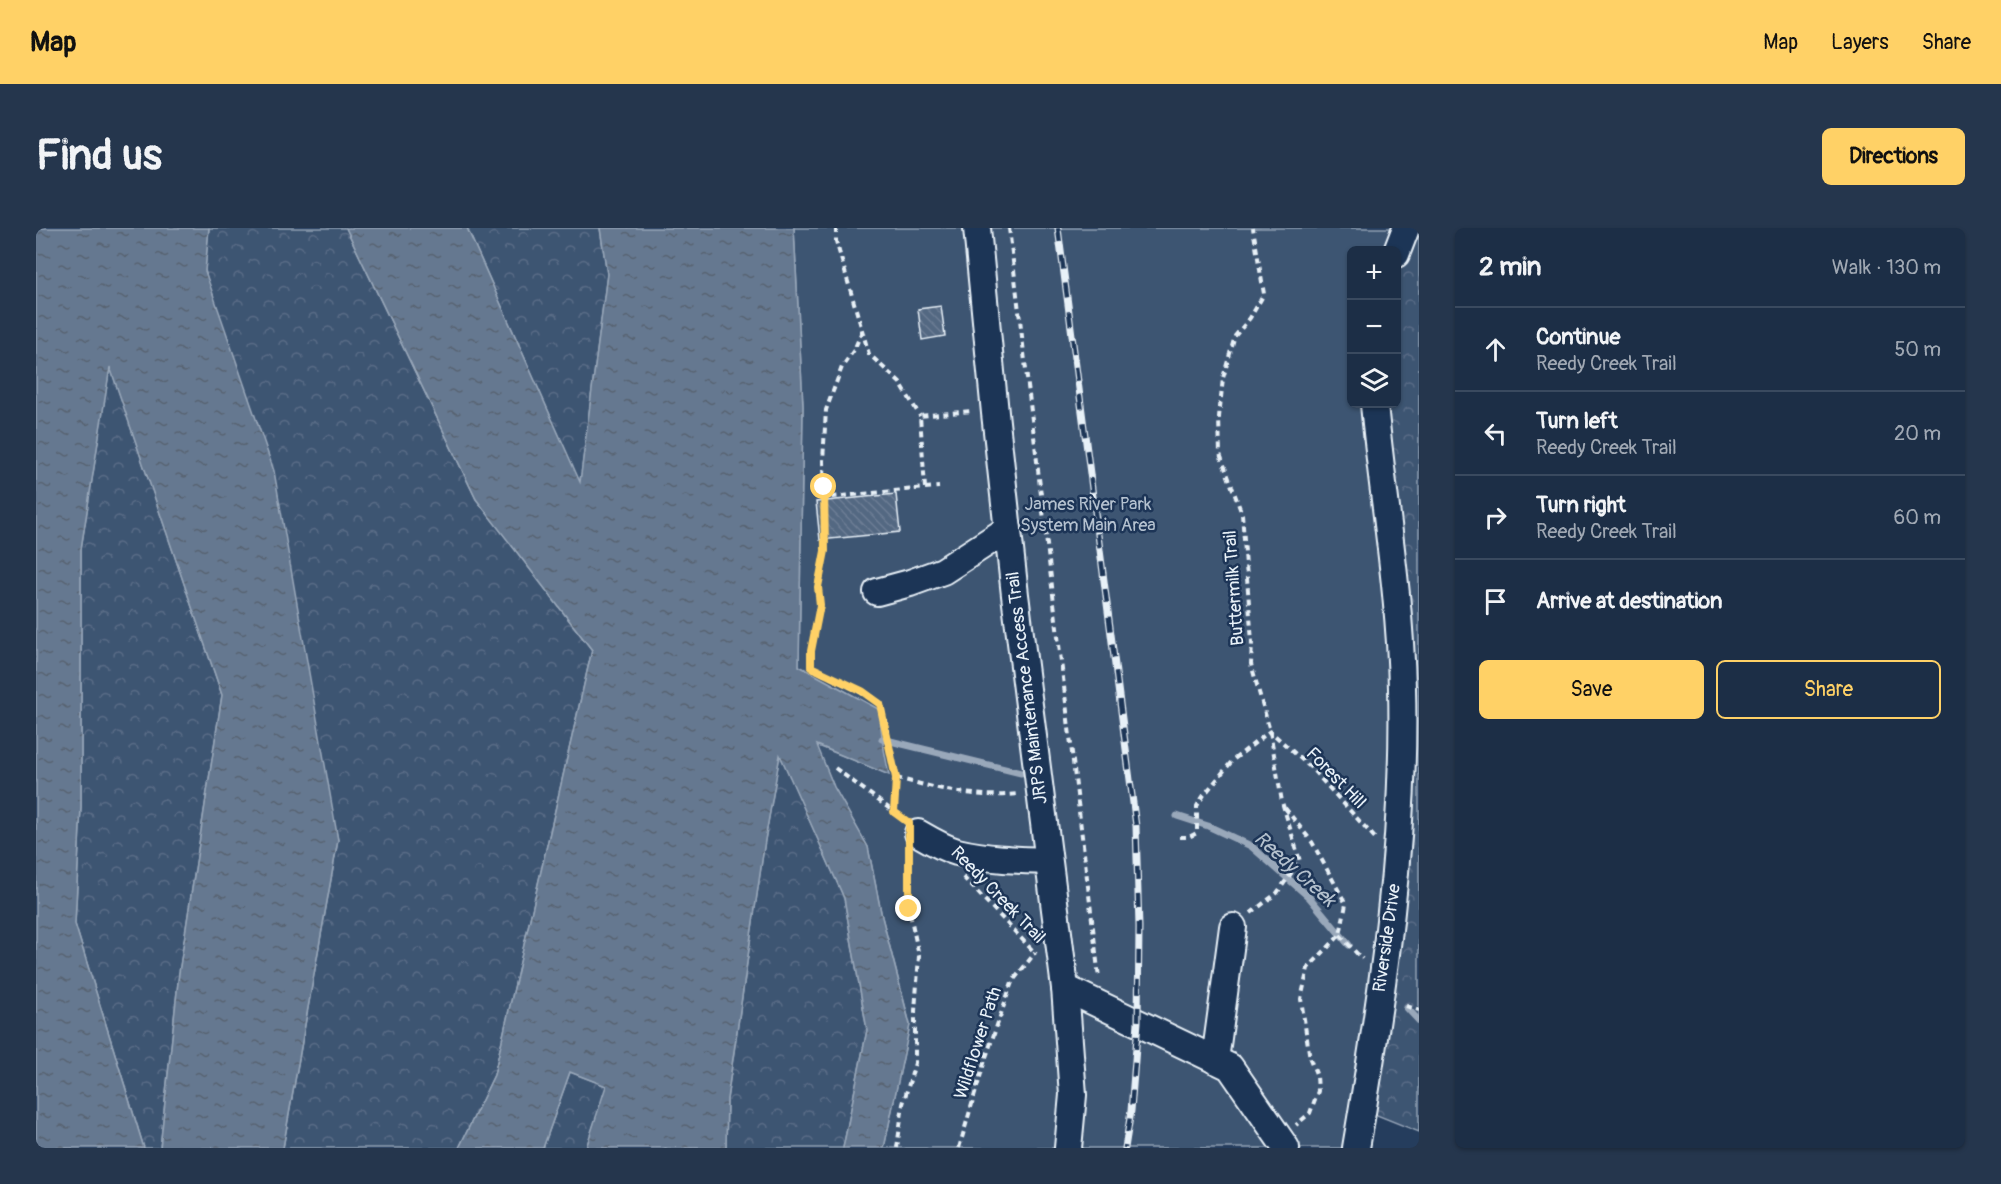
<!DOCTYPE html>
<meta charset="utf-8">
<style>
:root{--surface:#1c2e46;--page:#25364d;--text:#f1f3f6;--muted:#a0a8b3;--line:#3a4a5f;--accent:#ffd166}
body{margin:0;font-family:Pangolin,sans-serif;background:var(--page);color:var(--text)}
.controls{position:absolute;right:18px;top:18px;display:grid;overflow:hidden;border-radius:9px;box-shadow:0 2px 4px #0004}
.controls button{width:54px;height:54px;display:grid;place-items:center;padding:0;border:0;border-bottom:2px solid var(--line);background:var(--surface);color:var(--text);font:30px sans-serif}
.stop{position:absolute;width:18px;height:18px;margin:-14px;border:4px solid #ffd166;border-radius:50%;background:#fff}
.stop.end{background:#ffd166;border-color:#fff;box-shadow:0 2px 6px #0008}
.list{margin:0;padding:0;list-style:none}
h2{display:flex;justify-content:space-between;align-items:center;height:78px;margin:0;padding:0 24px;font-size:26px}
h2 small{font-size:20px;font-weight:400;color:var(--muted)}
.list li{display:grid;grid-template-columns:39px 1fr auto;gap:18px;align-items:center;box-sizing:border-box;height:84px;padding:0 24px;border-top:2px solid var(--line)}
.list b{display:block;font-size:22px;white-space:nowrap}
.list p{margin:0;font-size:20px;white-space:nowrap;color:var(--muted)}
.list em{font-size:20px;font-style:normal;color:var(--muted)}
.actions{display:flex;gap:12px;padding:18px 24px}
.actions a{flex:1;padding:14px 0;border:2px solid var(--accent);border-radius:9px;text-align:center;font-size:21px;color:var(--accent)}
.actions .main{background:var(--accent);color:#111}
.icon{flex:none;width:33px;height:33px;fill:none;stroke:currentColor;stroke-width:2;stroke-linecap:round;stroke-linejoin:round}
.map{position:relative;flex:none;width:1383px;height:920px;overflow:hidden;border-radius:9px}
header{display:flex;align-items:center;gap:36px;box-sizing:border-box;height:84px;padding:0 30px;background:var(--accent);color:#111}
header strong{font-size:28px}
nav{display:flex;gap:33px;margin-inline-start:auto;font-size:21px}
.intro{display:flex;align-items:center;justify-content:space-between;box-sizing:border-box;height:144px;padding:0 36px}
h1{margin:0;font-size:42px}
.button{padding:15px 27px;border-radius:9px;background:var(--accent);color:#111;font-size:21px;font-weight:700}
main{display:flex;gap:36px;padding:0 36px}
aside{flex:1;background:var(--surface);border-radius:9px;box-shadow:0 2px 4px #0004}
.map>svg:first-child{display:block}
</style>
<header>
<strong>Map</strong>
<nav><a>Map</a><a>Layers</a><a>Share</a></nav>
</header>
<div class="intro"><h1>Find us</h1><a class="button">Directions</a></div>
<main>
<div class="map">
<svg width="1383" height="920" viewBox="0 0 1383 920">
<defs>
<pattern id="forest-crowns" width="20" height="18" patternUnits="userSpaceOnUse" patternTransform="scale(1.5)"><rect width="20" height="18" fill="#3e5472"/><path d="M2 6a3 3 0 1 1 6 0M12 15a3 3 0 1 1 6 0" fill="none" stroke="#5a6d87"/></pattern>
<pattern id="water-ripples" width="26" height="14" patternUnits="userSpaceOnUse" patternTransform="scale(1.5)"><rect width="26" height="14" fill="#657890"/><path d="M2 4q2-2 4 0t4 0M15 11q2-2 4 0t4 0" fill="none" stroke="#576270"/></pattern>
<pattern id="building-back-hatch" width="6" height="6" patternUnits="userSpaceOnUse" patternTransform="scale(1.5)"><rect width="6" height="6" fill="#536782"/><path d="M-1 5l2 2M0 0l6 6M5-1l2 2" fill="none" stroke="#6c7d94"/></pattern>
</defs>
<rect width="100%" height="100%" fill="#253d5d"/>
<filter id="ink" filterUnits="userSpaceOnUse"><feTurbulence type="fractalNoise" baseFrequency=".0167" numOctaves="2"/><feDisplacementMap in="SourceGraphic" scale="12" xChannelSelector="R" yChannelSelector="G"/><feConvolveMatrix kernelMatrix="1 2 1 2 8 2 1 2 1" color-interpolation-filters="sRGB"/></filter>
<g filter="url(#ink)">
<g fill="url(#forest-crowns)" stroke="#93a2b5" stroke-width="1.5">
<path d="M173,0H310L440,271L556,422L458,847L423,920H247L302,612L169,42Z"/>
<path d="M431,0H564L571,46L544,255Z"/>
<path d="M1370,0H1383V904L1326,881L1338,176H1360L1361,26Z"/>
<path d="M74,138L186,467L143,745L124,920H108L39,696L45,579V321Z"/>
<path d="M744,526L808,670L831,802L807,920H690L691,872L729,612Z"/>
<path d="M534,844L571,858L550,920H507Z"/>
</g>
<path fill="#3e5472" stroke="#93a2b5" stroke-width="1.5" d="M758,0H1370L1360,22H1316V176H1338L1366,461L1320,920H848L874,796L846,689L832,619L798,559L780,517L852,546L846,511L844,482L763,438L767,178Z"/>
<g fill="url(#water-ripples)" stroke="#99a8ba" stroke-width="1.5">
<path d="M0,0H173L169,43L238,243L302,612L247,920H124L143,745L186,467L74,139L45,321V579L39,696L108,920H0Z"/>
<path d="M310,0H431L544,254L571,46L564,0H758L767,178L763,438L844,482L846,511L853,547L781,517L798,559L832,619L846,689L874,797L848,920H807L831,802L808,670L744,527L729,612L691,871L690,920H550L570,858L534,844L507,920H423L458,847L556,422L440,271Z"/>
</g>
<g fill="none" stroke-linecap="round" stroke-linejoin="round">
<g stroke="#99a8ba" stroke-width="7">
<path d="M846,511L985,545"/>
<path d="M1141,588L1172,598L1215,618L1273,669L1313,717"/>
<path d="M1371,780L1383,793"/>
</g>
</g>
<g fill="url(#building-back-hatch)" stroke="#e8f1f8" stroke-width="1.5">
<path d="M905,78L909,108L886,112L882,81Z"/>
<path d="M860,266L864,304L784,312L780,274Z"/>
</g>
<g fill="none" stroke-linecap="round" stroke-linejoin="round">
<defs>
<g id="minor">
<path d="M941,0L959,185L979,367L1029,760L1037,867L1032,920"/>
<path d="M1360,26L1370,0"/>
<path d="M841,364L874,355L907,343L972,301"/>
<path d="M882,605C894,612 907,620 921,624C950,631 982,632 1012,633"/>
<path d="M1029,760L1194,839L1250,920"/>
<path d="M1179,832L1197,699"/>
<path d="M1320,920C1346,768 1370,614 1366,460C1364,364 1347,271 1338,176"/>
</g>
</defs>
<use href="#minor" stroke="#e8f1f8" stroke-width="30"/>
<g stroke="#e8f1f8" stroke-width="4" stroke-dasharray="6 4.5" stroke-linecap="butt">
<path d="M800,0V13L833,126L864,155L884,188"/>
<path d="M973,0L1063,750"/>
<path d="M826,103L818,122L806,139L790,182L787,233L789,323L782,359L784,377L775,423V439C798,452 823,461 845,476L860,550L858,584"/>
<path d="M889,260L903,259"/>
<path d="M816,267L889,260L884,188L936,183"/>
<path d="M799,540L866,590"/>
<path d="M860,550C901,560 939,571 981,566"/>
<path d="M1249,580L1276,614L1310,676L1304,707L1272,740L1265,771L1274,831L1281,848L1282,863L1274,885L1260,897"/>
<path d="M1144,609H1153L1161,605V578L1168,567L1197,532L1234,503L1275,540L1339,610"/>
<path d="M927,649L1000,726"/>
<path d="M1215,685L1241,665L1264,633L1246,574L1234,503L1215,436L1216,414L1206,286L1184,226L1183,189L1187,150L1199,108L1214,90L1228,66L1217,0"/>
<path d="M1304,707L1326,731"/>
<path d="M1370,778L1383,782"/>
<path d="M861,920L867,876L879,835V783L883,728L873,681V626"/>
<path d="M923,920L949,832L976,754L999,725"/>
</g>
<use href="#minor" stroke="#1d3557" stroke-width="26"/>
<defs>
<path id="rail" d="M1022,0L1100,598L1103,699L1102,794L1095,883L1089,920"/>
</defs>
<use href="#rail" stroke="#e8f1f8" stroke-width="7"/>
<use href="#rail" stroke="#1d3557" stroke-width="4.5" stroke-dasharray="14" stroke-linecap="butt"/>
<path stroke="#e8f1f8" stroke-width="4" stroke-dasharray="6 4.5" stroke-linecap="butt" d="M785,270L816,267"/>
</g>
</g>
<g fill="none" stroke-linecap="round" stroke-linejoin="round" filter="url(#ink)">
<path stroke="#ffd166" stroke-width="8" d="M788,259L789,323L782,359L784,377L775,423V439L826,463L844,476L860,550L858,584L873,595V681"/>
</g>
<g text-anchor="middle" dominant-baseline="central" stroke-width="5" stroke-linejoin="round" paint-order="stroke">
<g font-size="18" fill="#b5c2d0" stroke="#1d3557">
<text x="1052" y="276">James River Park<tspan x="1052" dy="21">System Main Area</tspan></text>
</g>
<g font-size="18" fill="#e8f1f8" stroke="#1d3557">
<text transform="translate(1198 360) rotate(-94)">Buttermilk Trail</text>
<text transform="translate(991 460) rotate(-97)">JRPS Maintenance Access Trail</text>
<text transform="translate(1300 550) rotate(46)">Forest Hill</text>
<text transform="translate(962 667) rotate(46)">Reedy Creek Trail</text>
<text transform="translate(1351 710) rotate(-82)">Riverside Drive</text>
<text transform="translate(942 815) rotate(-72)">Wildflower Path</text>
</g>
<g font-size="20" font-style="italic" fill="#b4c1ce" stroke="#1d3557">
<text transform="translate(1259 641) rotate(42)">Reedy Creek</text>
</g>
</g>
</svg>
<div class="controls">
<button>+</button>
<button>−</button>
<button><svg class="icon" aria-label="layers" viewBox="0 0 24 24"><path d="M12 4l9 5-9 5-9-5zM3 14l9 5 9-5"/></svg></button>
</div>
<div class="stop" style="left:788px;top:259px"></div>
<div class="stop end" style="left:873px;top:681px"></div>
</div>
<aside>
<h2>2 min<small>Walk · 130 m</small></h2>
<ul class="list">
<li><svg class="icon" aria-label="ahead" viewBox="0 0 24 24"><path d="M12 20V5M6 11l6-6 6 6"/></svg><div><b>Continue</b><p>Reedy Creek Trail</p></div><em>50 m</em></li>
<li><svg class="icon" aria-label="left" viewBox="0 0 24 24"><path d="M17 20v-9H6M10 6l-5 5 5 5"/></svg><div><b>Turn left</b><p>Reedy Creek Trail</p></div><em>20 m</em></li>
<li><svg class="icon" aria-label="right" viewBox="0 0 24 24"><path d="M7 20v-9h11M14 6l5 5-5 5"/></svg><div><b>Turn right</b><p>Reedy Creek Trail</p></div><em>60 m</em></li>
<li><svg class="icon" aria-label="arrive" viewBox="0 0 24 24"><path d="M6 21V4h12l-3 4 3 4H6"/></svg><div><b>Arrive at destination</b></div></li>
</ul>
<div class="actions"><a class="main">Save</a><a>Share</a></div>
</aside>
</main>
